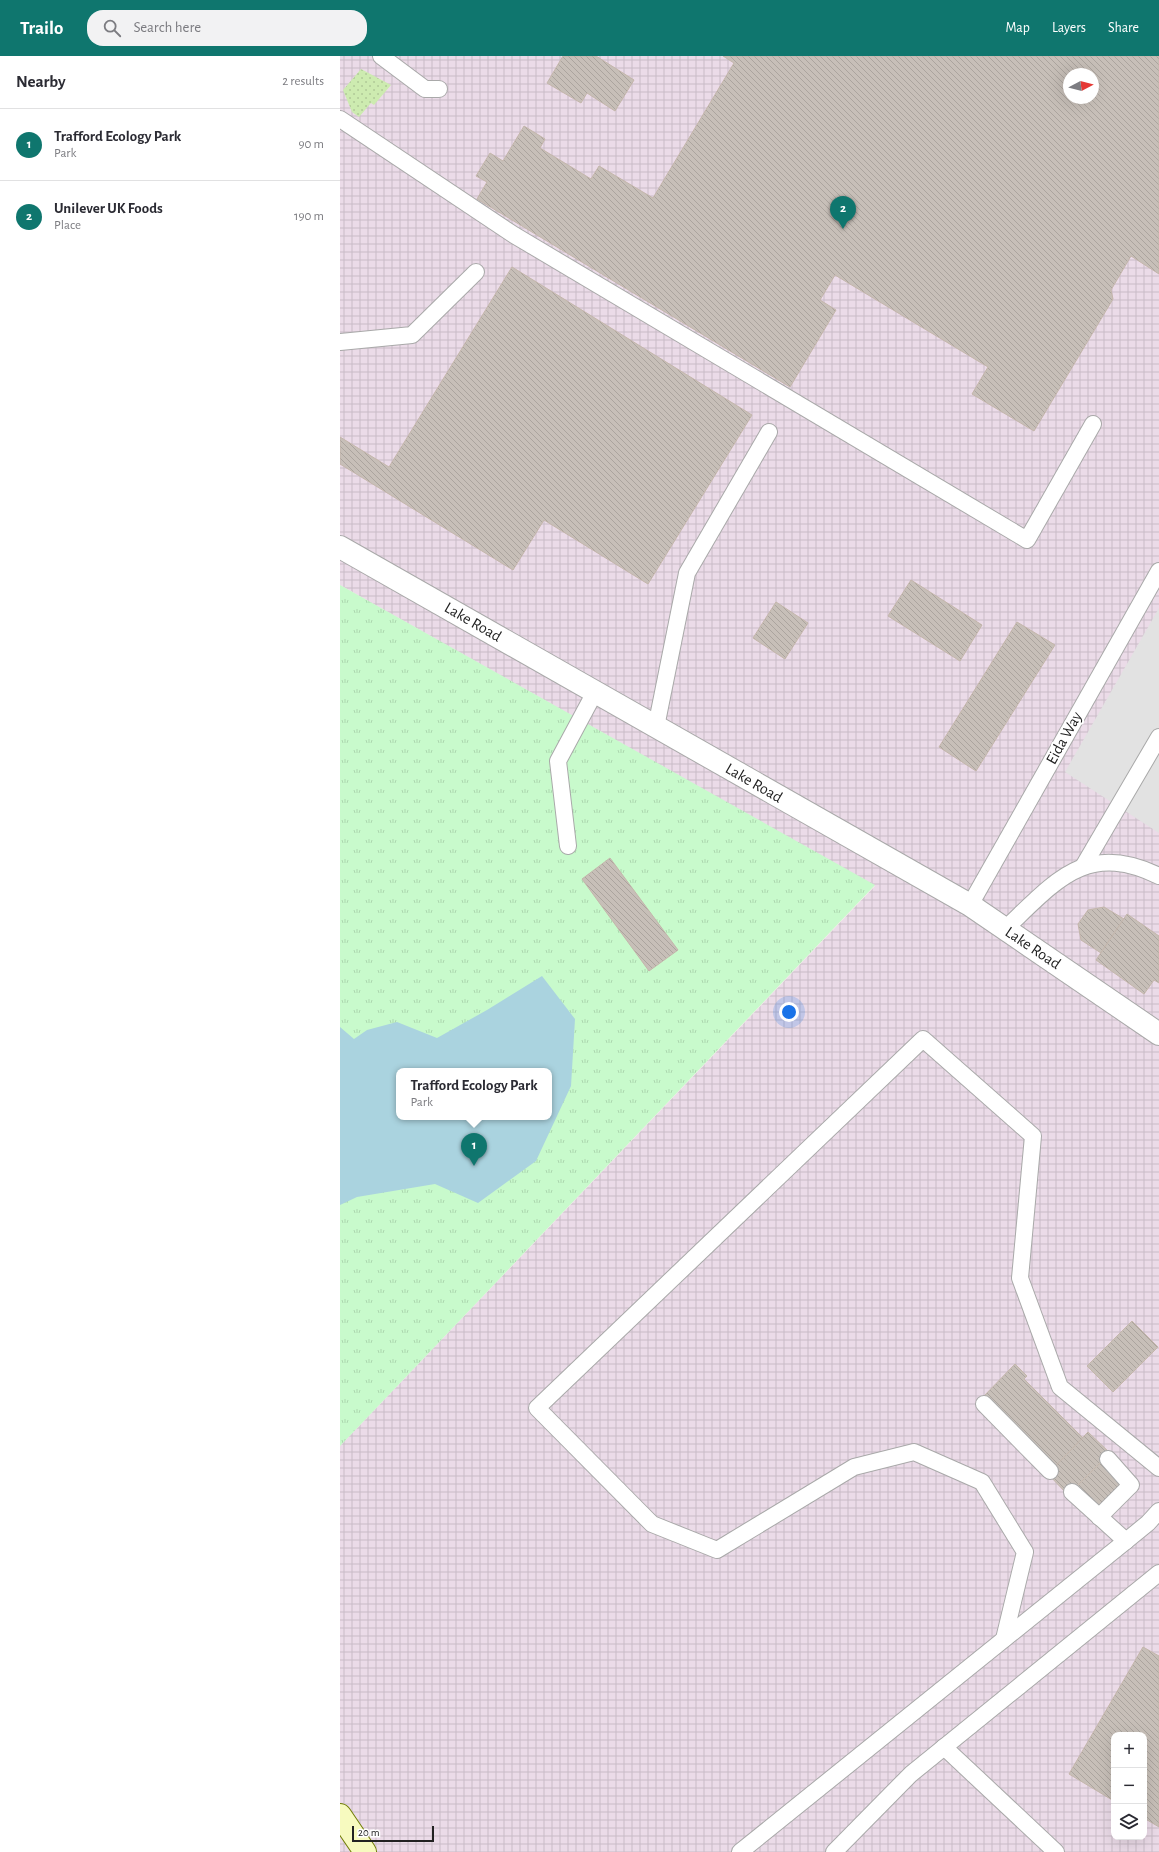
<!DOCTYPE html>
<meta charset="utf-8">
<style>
:root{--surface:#fff;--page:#f2f2f3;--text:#2b2b33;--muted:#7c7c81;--line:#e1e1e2;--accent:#0f766e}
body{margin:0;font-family:"Alegreya Sans",sans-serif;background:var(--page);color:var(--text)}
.controls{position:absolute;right:12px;bottom:12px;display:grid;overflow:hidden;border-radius:8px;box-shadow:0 4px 16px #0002}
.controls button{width:36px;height:36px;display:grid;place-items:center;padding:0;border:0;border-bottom:1px solid var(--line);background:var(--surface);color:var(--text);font:20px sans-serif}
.compass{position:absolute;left:723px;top:12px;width:36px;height:36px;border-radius:50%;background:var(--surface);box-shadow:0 4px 16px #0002;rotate:83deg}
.scale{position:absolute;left:12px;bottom:10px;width:82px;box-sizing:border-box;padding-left:4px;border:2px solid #222;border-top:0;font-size:11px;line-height:14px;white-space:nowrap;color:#222;-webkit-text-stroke:3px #fff;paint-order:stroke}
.you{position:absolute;left:449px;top:956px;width:14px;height:14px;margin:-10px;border:3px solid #fff;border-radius:50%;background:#1a73e8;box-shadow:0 0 0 6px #1a73e833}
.badge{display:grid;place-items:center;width:26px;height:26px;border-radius:50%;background:var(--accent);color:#fff;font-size:13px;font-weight:700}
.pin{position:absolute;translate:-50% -33px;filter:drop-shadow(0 1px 2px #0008)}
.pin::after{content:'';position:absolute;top:21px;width:14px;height:12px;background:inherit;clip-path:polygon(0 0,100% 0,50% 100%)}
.popup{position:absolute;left:56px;top:1012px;width:156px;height:52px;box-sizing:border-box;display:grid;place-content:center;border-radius:8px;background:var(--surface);filter:drop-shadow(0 1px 3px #0005);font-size:13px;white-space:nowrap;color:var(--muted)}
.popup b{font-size:15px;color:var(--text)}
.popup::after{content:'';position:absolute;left:50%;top:100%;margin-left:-8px;border:8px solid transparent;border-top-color:var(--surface)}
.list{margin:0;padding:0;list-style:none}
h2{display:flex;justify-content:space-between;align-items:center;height:52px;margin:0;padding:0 16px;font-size:17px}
h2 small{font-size:13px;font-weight:400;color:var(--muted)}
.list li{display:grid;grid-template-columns:26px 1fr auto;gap:12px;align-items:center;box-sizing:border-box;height:72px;padding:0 16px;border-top:1px solid var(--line)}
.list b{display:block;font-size:15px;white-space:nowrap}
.list p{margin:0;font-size:13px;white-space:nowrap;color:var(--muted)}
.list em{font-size:13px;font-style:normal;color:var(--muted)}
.icon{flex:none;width:22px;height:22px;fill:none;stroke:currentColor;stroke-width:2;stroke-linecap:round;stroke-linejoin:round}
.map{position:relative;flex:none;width:819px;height:1796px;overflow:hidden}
header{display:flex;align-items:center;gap:24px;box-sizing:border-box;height:56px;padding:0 20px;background:var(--accent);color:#fff}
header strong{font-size:19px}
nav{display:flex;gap:22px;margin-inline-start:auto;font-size:14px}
.search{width:280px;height:36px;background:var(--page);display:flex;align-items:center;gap:10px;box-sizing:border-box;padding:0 14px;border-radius:16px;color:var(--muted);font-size:15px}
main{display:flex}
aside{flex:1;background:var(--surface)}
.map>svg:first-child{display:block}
</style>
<header>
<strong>Trailo</strong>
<div class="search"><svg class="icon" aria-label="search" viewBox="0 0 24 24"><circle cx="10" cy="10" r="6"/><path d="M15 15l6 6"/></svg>Search here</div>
<nav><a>Map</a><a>Layers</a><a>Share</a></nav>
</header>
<main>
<aside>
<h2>Nearby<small>2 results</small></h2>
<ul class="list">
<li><span class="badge">1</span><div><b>Trafford Ecology Park</b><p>Park</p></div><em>90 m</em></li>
<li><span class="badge">2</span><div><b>Unilever UK Foods</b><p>Place</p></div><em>190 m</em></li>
</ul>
</aside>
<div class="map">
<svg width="819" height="1796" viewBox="0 0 819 1796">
<defs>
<pattern id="industrial-grid" width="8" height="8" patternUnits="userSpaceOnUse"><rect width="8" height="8" fill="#ebdbe8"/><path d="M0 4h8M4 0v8" fill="none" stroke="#c9bcc7"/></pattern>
<pattern id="grass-dots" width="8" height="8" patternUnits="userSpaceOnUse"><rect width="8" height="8" fill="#cdebb0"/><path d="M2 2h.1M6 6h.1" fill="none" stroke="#b0c997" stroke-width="1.8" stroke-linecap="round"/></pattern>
<pattern id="park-tufts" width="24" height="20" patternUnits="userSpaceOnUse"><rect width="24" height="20" fill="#c8facc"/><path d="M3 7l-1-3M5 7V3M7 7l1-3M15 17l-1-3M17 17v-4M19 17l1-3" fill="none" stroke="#acd6af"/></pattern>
<pattern id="building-back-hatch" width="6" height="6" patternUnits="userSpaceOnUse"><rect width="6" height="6" fill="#c7bfb8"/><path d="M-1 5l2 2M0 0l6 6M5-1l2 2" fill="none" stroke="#aba49e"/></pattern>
</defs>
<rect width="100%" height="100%" fill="#f2efe9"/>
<path fill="url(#industrial-grid)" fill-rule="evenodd" d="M0,0H819V1796H0V1390L535,830L0,529ZM729,18H753V42H729ZM774,1679H804V1781H774Z"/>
<path fill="url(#grass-dots)" d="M21,13L51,29L34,49L31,47L19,61L12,56L3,34Z"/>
<path fill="url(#park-tufts)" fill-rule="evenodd" d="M0,529L535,829L0,1390ZM59,1015H209V1061H59Z"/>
<path fill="#e2e2e2" d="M819,552V777L725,716Z"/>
<path fill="#aad3df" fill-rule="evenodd" d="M202,920L235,963L231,1030L196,1105L138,1147L95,1128L17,1141L0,1149V971L14,983L27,974L57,966L97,982L147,954ZM59,1015H209V1061H59Z"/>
<g fill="url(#building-back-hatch)" stroke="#c4b6ab" fill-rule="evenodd">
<path d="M223,0H256L294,24L275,55L247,37L241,47L207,27Z"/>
<path d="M383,0H819V218L791,200L771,234L773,243L694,375L632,338L648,311L495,219L480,244L496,254L450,331L137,143L147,126L136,120L150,97L163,105L184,70L205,83L200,92L251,123L259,110L313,142L394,7ZM729,18H753V42H729Z"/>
<path d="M172,211L412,359L308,528L204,464L173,514L0,408V381L49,411Z"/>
<path d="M571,524L642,569L620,605L548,560Z"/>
<path d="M436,546L468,567L445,603L413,582Z"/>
<path d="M677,566L715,589L636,715L599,691Z"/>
<path d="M270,802L338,894L309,915L242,823Z"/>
<path d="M764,851L784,863L761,897L741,884L738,868L748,854Z"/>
<path d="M787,858L819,880V927L814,924L804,938L756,904Z"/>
<path d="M792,1265L818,1291L773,1336L747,1310Z"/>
<path d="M675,1308L687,1320L684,1323L743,1382L714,1412L642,1342Z"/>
<path d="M748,1376L770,1397L728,1439L708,1418Z"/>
<path d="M764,1403L789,1427L760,1456L735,1432Z"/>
<path d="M803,1591L819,1600V1771L804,1762V1679H774V1745L729,1718Z"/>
</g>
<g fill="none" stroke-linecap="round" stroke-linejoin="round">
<defs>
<g id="lane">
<path d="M41,0L85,33H99"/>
<path d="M0,63L174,179L687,484L753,368"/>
<path d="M0,286L72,279L136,216"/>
<path d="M316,671L347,517L429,376"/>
<path d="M228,790L218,705L255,636"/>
<path d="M744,809L819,681"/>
<path d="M630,849L819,515"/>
<path d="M665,873C715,826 746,784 819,820"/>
<path d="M644,1348L710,1415"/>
<path d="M732,1436L786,1485"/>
<path d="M759,1461L791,1429L768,1403"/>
<path d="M664,1583L685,1496L642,1426L574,1396L514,1411L377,1494L312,1468L197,1352L583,983L693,1080L680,1222L720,1331L819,1412"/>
<path d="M604,1691L716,1796"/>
<path d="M400,1796L786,1485L808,1467L819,1455"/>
<path d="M494,1796L571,1718L819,1517"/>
</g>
<path id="street" d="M0,491L630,849L819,978"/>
<path id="secondary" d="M0,1759L25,1796"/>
</defs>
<use href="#lane" stroke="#a9a9a9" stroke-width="18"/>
<use href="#street" stroke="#a9a9a9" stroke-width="24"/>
<use href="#secondary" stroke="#707d05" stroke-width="24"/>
<use href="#lane" stroke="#fff" stroke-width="16"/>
<use href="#street" stroke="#fff" stroke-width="22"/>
<use href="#secondary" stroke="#f7fabf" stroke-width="22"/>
</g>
<g text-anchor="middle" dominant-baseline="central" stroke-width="4" stroke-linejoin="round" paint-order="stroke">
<g font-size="16" fill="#222" stroke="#fff">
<text transform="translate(133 566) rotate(30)">Lake Road</text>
<text transform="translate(724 682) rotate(-61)">Eida Way</text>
<text transform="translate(414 727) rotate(30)">Lake Road</text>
<text transform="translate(693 892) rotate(34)">Lake Road</text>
</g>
</g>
</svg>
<div class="controls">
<button>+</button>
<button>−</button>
<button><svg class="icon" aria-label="layers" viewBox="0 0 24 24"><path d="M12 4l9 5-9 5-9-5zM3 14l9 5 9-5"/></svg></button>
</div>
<svg class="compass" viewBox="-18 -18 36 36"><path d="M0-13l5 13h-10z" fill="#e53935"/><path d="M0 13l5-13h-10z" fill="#7c7c81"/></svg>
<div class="scale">20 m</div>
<div class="you"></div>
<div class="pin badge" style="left:134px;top:1110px">1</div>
<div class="popup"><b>Trafford Ecology Park</b>Park</div>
<div class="pin badge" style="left:503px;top:173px">2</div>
</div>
</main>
